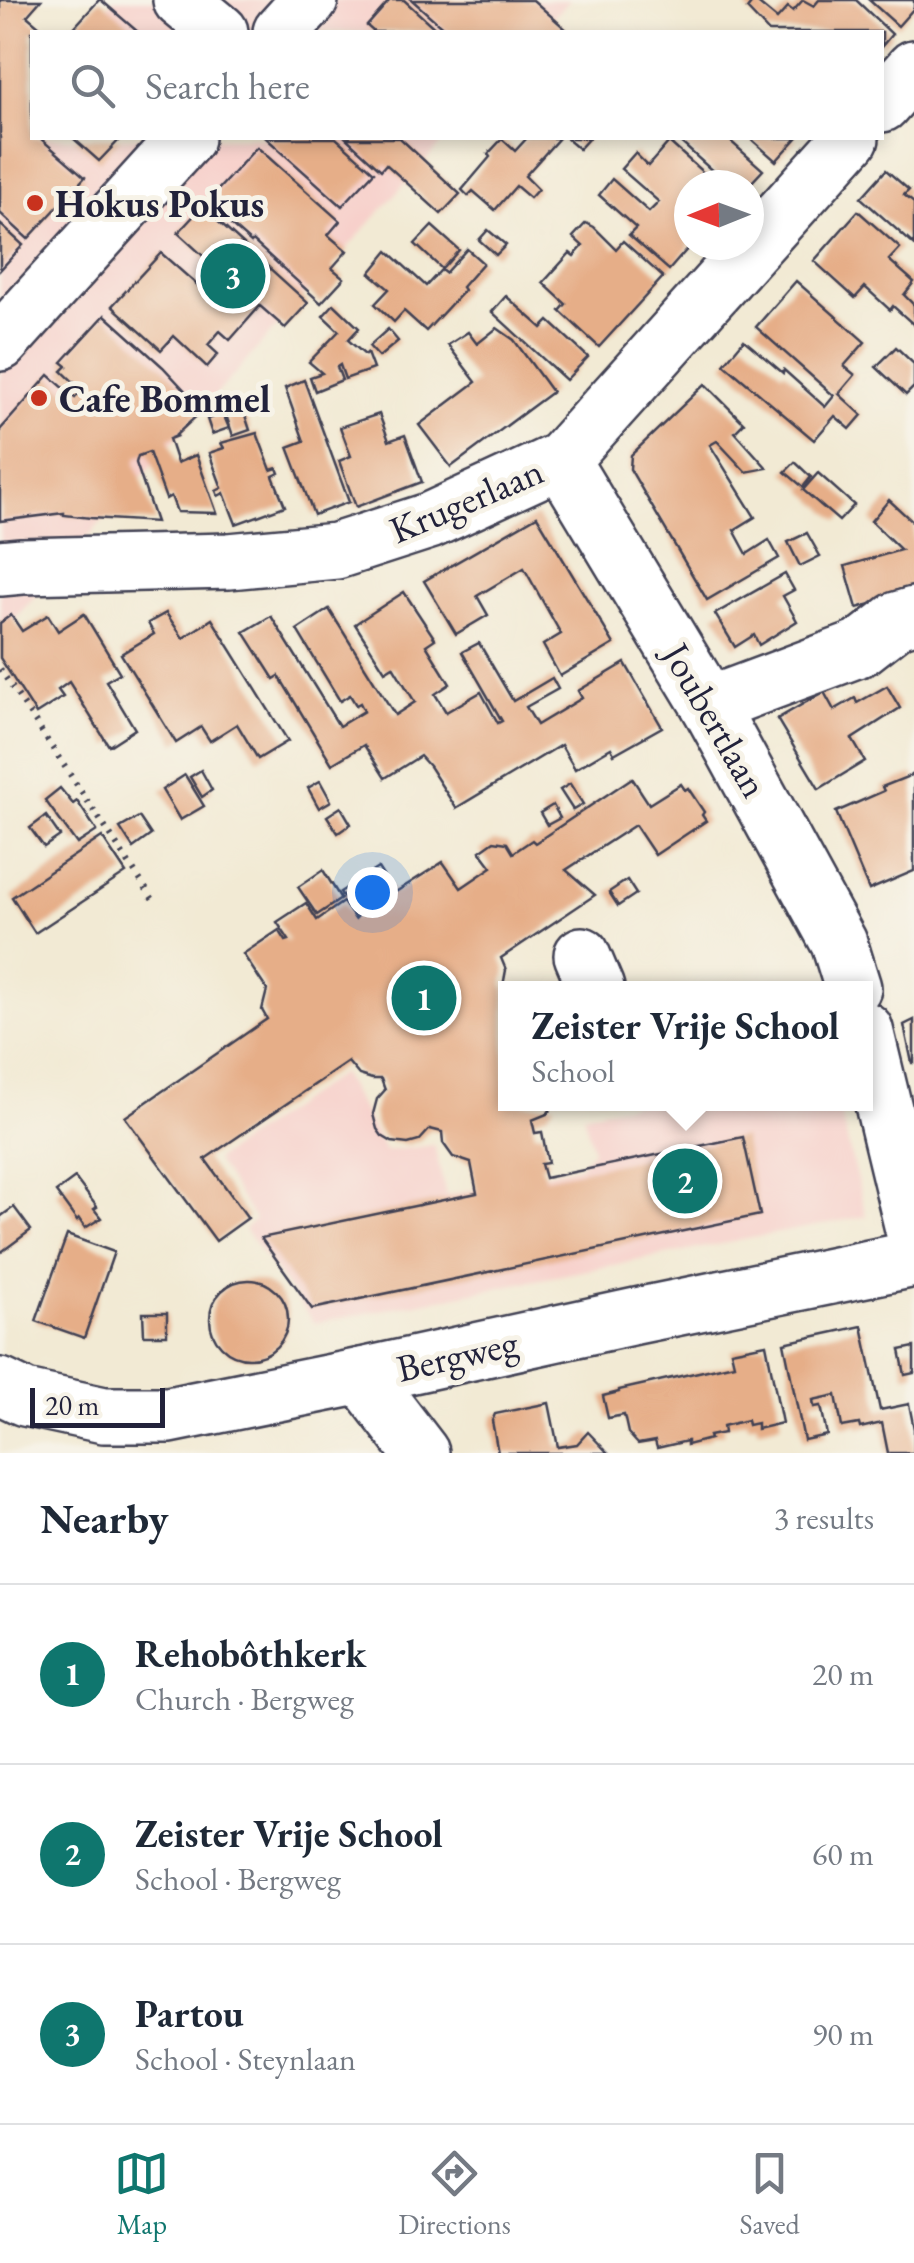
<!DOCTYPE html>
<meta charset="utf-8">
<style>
:root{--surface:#fff;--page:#f6f6f7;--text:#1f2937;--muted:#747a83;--line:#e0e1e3;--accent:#0f766e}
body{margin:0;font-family:"EB Garamond",serif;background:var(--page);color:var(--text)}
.compass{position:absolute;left:674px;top:170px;width:90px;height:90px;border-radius:50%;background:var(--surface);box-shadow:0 5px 15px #0003;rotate:269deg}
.scale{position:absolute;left:30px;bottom:25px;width:135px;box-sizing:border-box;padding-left:10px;border:5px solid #22223b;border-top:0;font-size:28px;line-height:35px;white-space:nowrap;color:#22223b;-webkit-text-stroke:8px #f7f3e8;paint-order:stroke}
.you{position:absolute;left:372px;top:892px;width:35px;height:35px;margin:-25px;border:8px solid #fff;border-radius:50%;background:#1a73e8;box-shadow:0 0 0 15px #1a73e833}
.badge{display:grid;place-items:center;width:65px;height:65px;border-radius:50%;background:var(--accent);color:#fff;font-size:32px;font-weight:700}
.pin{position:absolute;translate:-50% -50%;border:5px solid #fff;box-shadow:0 2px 10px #0006}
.popup{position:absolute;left:498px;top:981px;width:375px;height:130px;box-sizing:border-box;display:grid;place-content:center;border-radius:0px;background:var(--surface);filter:drop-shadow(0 2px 8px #0005);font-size:32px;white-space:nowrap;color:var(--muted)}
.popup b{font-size:38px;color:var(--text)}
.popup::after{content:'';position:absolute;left:50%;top:100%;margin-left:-20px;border:20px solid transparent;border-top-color:var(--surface)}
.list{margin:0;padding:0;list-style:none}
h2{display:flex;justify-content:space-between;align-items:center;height:130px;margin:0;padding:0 40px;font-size:42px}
h2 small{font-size:32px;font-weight:400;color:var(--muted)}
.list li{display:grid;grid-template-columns:65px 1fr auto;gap:30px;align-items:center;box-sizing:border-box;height:180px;padding:0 40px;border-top:2px solid var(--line)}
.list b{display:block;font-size:38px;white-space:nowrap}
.list p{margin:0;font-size:32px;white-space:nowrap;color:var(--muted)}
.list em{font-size:32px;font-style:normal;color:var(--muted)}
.icon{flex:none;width:55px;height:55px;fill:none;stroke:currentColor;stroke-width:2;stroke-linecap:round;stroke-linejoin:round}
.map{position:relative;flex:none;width:914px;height:1453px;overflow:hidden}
.search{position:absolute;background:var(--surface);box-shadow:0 5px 15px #0003;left:30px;right:30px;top:30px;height:110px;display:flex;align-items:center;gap:25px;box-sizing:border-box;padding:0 35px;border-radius:0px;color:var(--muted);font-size:38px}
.sheet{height:670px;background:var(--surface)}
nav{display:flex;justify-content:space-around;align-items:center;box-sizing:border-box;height:140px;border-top:2px solid var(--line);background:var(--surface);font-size:28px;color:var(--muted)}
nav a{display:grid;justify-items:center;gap:5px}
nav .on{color:var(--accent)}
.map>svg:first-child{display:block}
</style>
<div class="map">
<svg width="914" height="1453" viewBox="0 0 914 1453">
<rect width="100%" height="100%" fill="#f7f3e8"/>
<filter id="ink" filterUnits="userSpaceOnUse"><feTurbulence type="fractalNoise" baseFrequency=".01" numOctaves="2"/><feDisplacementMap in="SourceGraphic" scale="20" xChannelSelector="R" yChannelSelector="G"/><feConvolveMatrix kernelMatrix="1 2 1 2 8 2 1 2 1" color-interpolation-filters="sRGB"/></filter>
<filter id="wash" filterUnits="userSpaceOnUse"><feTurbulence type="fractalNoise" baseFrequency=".0048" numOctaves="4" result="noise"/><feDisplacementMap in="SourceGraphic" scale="40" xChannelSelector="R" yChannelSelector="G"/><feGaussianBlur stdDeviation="2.25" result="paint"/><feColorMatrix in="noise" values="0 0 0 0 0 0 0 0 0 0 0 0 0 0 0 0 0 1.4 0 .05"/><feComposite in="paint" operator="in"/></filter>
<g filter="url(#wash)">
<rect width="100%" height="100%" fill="#f2ead4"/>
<g fill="#f7d0cb">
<path d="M113,0H569L540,32H84Z"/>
<path d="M32,92V138H446L0,635V129Z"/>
<path d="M341,1073L385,1151L434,1145L446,1196L580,1166L593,1149L583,1114L632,1104H838L866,1216L314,1323L244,1229L255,1220L215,1160Z"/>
</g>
<g id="blocks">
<g fill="#e6ae88">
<path d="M0,0H41L27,16L46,32H32V138H40L85,177L28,239L0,213Z"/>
<path d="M99,0H101L138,32H70Z"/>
<path d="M390,0H404L439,32H374L367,26Z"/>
<path d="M412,0H533L569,32H448Z"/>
<path d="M754,0L777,19L788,7L793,11L803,0L814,6L819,0H856L892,34L882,46V32H769L747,9Z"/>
<path d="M869,0H914V8L898,26Z"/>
<path d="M73,138H121L99,161Z"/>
<path d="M266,138H336L374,172L342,206Z"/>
<path d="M346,138H400L460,194L441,214L386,164L381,170Z"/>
<path d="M527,138H559L525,176L538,189L530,198L516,186L495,210L473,191L468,196L462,190L490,157L488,154L502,139L515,151Z"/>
<path d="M566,138H589L579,149Z"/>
<path d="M676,138H703L706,140L709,138H727L763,170L749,185H728Z"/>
<path d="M750,138H797L776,161Z"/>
<path d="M669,142L717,185H689V247L669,270L629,235L636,228L599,195L612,179L649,212L659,202L621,169L635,153L648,166Z"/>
<path d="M257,147L340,221L328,235L347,251L332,268L344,278L321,303L253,241L251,243L206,203Z"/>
<path d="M886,170L909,190L904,195L914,203V245L861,198Z"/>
<path d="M202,207L308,303L285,328L260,306L230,340L220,331L208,345L218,354L207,367L174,336L161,350L112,306L161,253L204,291L221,272L178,233Z"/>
<path d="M858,211L900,248L889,260L914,282L904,295L914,305V325L893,306L890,310L865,287L855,298L814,261Z"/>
<path d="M586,223L594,227L616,249L623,241L663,277L599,347L560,311L566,304L543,283L570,253L574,256L583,246L573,237Z"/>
<path d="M0,224L23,245L0,270Z"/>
<path d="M432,226L459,250L442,269L415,244Z"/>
<path d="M488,230L506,245L496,255L479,240Z"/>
<path d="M467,249L483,263L462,287L464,290L426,331L404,311L394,322L375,304L389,289L370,273L388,251L426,286L441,270L445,273Z"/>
<path d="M796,281L865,342L844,366L855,375L839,394L862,415L850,429L835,416L814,440L724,364L744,340L783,373L784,370L825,407L834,396L756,327Z"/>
<path d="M506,296L542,328L549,321L588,357L566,380L492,312Z"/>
<path d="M334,304L359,328L348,340L365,355L367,353L373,369L345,379L340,365L337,367L342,380L315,391L310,377L322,373L309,362L339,331L323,316Z"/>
<path d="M105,315L163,367L203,410L176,435L177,436L169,439L177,463L196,455L217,513L177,512L171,496L166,499L149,452L138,456L136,463L156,522L91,518L64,515V513L0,521V430L49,375L75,398L82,390L62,371L67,366L62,362Z"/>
<path d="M497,328L514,340L552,392L451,467L419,425L476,382L448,345L468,332L477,344Z"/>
<path d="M388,329L398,341L379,357L369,346Z"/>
<path d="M896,347L914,364V387L906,395L876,367Z"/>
<path d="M304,380L349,502L314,515L288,447L304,441L285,388Z"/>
<path d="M705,384L744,423L735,432L767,468L746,472L717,441L710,445L755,517L734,530L747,554L769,540L779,558L707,600L630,469L631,455Z"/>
<path d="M242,406L250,430L233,436L225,412Z"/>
<path d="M223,414L229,428L212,434L207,419Z"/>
<path d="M379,414L389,441L405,435L422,482L356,507L339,461L351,456L340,427Z"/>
<path d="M257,433L271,470L277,468L279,473L273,476L285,506L236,524L224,493L218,496L216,491L222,488L209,453L224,448L221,443Z"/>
<path d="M795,462L811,477L803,487L785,472Z"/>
<path d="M818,473L854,505L839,521L803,490Z"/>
<path d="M889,500L914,523V586L895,591L896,597L857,608L845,566L901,550L871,521Z"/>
<path d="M537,516L614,644L560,676L543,645L561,634L524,568L477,596L488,615L456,634L424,581Z"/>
<path d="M807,533L820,556L800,566L788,542Z"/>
<path d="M785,574L794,590L783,596L797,621L759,645L754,635L735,647L715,614Z"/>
<path d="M404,592L435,639L426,645L450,684L435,694L446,712L481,692L498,723L502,721L462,652L479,643L513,701L552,678L558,689L526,707L537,725L582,698L578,691L625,663L662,727L614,754L611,748L575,769L561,745L456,808L429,766L420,756L385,778L364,745L332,764L279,676L274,679L244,632L271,616L339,726L364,711L360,703L356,705L350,695L340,701L297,630L329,609L395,715L415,702L393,666L385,671L355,624Z"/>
<path d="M166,613L183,638L212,619L288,741L258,759L237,724L210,741L201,727L176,743L121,654L154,634L148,623Z"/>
<path d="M84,614L120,673L106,681L135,729L109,746L69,682L58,690L63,697L36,714L0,658V623L11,615L22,631L48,615L58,631Z"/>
<path d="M887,686L900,708L852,739L865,761L819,789L777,719L824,692L834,710L855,698L857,703Z"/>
<path d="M201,770L212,790L202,797L190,777Z"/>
<path d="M914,774V871L869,890L836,812L884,791L882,787Z"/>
<path d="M185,775L204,806L180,820L162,790Z"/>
<path d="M632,778L649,804L681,784L685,790L688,788L704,812L702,815L706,821L655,855L635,825L566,870L595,895L501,958L506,970L503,986L505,988V1104H555L547,1114L532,1120L535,1133L542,1132L548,1163L541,1164L545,1178L743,1137L760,1215L312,1309L261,1238L477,1193L471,1163L453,1157L443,1143L442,1132L430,1129L419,1141L408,1144L392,1142L382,1136L377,1129L373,1114L377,1099L385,1090L381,1079H372L359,1075L348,1062L205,1159L248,1218L216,1241L125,1117L267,1019L262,1010L267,990L243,954L279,930L286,941L289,940L277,922L306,903L317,920L343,902L355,919L357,917L340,892L378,868L394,893L443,862L461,888L492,867L480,851L494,841L507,843L513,853L532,840L535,843Z"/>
<path d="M320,781L331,801L319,808L308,788Z"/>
<path d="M570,784L583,804L573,810L560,790Z"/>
<path d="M60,788L73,804L77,801L97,831L77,844L45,800Z"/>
<path d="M553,805L560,818L547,825L540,813Z"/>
<path d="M341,807L351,824L338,833L327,816Z"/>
<path d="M46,816L60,836L44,847L30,828Z"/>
<path d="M139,817L151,835L133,848L120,828Z"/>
<path d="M102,837L126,873L35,933L12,897Z"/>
<path d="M323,870L341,899L317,915L298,887Z"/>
<path d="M627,880L636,894L618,906L609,892Z"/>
<path d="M914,1020V1063H912L904,1025Z"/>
<path d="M75,1178L97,1207L94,1209L101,1218L85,1228L79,1219L77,1221L56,1192Z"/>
<path d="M14,1207L31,1230L0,1253V1217Z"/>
<path d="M67,1235L114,1252L84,1338L36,1321Z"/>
<circle cx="249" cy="1319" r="39"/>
<path d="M143,1313H167V1335H144Z"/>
<path d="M862,1326L880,1410L909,1404L914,1429V1453H888L882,1423L860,1428L859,1424L842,1427L836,1395L813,1400L814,1407L821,1406L827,1435L804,1440L784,1343Z"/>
<path d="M766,1344L782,1423L757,1429V1423L748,1425L747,1420L723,1426L724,1433L709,1436L710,1439L687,1445V1441L657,1448L655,1441L638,1444L628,1433L624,1415L608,1418L603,1396L619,1392V1390L734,1364L731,1351Z"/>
<path d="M914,1347V1373L905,1375L900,1350Z"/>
<path d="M549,1403L558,1447L577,1444L588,1432L608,1453H498L492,1421L495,1414Z"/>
</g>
</g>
</g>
<g filter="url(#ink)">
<use href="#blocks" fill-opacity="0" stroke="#414052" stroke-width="2.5"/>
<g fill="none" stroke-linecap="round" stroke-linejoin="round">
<defs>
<g id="minor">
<path d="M181,0L220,32"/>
<path d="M281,32L310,0"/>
<path d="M882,104L914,68"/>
<path d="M0,343L186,138"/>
<path d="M561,460L709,705L839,943L853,988"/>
<path d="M0,568L22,566L229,561L336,551L429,521L561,460L851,138"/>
<path d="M709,705L861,648L897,620L914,615"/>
<path d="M582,955L596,988"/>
<path d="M865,1030L914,1233"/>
<path d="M362,1376L421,1453"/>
<path d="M0,1386L25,1398L104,1415H169L362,1376L636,1316L914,1259"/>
</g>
</defs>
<use href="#minor" stroke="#414052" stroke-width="60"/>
<path stroke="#414052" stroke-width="6" stroke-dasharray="2.5 8" stroke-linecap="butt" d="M0,669L156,904"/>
<use href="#minor" stroke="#fff" stroke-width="55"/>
</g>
</g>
<g fill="#c8321e" stroke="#f7f3e8" stroke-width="4">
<circle cx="35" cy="203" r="10"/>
<circle cx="39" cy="398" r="10"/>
</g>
<g text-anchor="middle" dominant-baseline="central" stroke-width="10" stroke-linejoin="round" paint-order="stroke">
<g font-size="38" font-weight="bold" fill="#22223b" stroke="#f7f3e8" text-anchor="start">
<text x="55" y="203">Hokus Pokus</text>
<text x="59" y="398">Cafe Bommel</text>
</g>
<g font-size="38" fill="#22223b" stroke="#f7f3e8">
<text transform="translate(466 500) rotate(-23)">Krugerlaan</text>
<text transform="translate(716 720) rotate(60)">Joubertlaan</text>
<text transform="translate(457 1355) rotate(-13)">Bergweg</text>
</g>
</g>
</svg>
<svg class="compass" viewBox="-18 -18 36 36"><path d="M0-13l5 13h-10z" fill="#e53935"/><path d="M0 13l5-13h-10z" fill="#747a83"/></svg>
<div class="scale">20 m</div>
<div class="you"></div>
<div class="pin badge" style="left:424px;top:998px">1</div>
<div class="pin badge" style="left:685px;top:1181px">2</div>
<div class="popup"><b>Zeister Vrije School</b>School</div>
<div class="pin badge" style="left:233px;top:276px">3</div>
<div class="search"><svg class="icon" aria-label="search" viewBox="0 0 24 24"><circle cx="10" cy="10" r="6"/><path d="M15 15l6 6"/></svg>Search here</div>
</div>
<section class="sheet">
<h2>Nearby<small>3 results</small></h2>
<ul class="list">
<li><span class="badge">1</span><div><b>Rehobôthkerk</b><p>Church · Bergweg</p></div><em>20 m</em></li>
<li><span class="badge">2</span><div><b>Zeister Vrije School</b><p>School · Bergweg</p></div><em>60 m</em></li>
<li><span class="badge">3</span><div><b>Partou</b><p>School · Steynlaan</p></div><em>90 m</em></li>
</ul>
</section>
<nav>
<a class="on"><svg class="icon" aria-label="map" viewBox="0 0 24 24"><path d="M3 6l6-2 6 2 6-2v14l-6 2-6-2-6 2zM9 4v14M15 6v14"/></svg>Map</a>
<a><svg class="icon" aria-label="directions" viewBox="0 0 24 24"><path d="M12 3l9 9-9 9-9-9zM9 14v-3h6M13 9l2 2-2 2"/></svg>Directions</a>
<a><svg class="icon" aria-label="saved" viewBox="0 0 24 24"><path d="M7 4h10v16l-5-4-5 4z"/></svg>Saved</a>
</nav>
